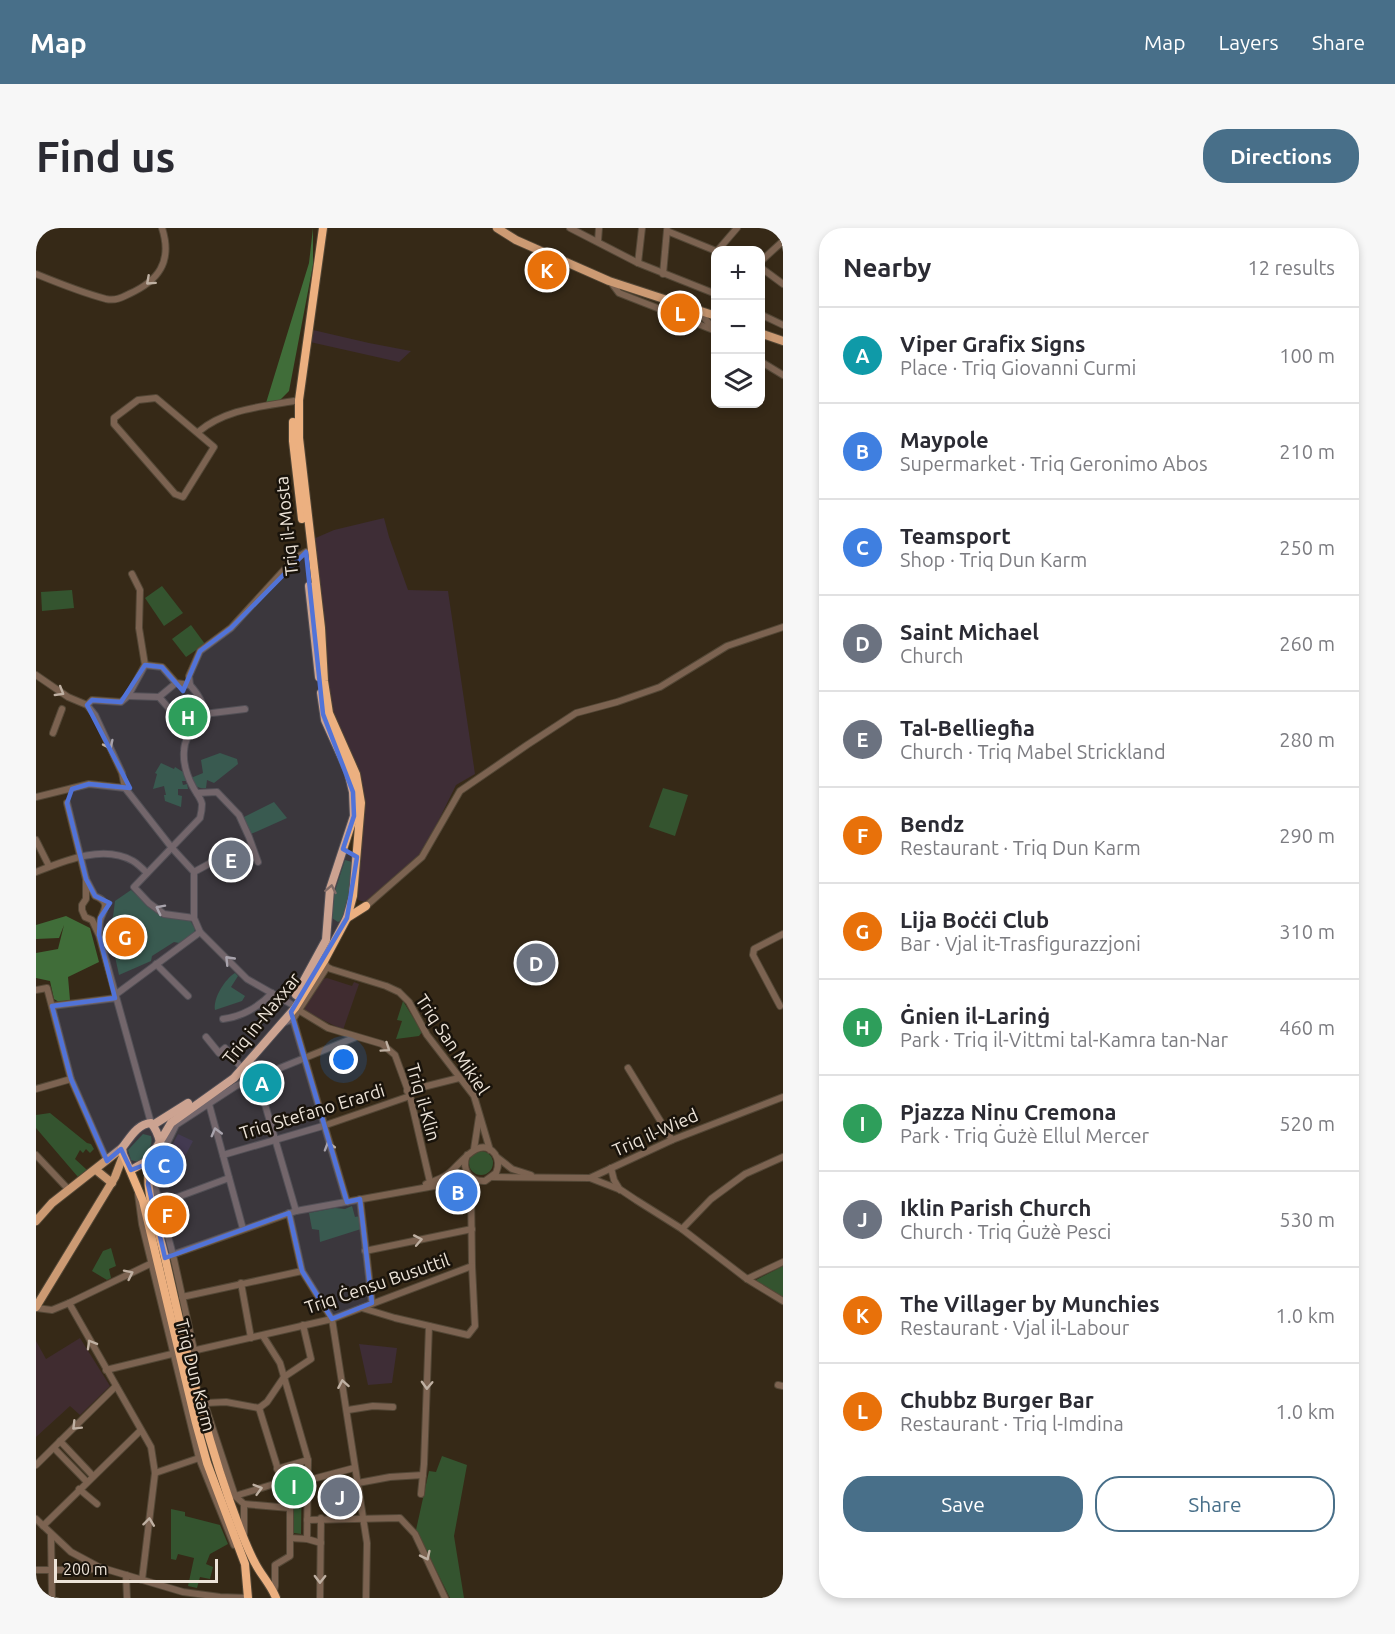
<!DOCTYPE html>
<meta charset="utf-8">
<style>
:root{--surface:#fff;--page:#f7f7f7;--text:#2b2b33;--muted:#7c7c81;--line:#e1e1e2;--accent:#486f89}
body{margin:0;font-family:Ubuntu,sans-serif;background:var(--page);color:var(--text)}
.controls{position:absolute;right:18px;top:18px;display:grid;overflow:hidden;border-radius:12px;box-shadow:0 3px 9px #0003}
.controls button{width:54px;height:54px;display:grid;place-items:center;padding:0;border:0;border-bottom:2px solid var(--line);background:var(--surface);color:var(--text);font:30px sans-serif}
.scale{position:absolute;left:18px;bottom:15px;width:164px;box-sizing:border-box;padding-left:6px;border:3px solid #ece3d8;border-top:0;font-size:16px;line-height:21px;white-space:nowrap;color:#ece3d8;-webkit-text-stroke:4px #19130b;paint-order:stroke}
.you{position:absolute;left:308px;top:832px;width:21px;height:21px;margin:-15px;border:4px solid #fff;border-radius:50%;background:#1a73e8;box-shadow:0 0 0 9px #1a73e833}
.badge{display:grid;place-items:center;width:39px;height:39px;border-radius:50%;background:var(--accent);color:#fff;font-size:20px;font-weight:700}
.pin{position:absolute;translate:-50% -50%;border:3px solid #fff;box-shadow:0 2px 6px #0006}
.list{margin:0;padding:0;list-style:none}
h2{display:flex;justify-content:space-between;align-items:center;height:78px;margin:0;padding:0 24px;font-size:26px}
h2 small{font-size:20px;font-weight:400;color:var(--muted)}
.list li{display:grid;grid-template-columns:39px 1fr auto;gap:18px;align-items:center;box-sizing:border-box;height:96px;padding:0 24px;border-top:2px solid var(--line)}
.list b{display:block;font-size:22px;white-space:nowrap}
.list p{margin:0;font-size:20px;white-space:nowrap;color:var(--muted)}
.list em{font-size:20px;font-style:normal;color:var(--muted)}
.actions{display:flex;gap:12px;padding:18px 24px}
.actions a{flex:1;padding:14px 0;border:2px solid var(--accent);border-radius:24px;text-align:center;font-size:21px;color:var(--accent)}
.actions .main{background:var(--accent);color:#fff}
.icon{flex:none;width:33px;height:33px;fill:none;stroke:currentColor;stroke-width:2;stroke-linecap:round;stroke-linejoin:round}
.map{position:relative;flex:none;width:747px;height:1370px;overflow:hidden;border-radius:24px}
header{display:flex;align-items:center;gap:36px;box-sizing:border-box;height:84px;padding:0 30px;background:var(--accent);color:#fff}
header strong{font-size:28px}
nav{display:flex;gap:33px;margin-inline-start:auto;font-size:21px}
.intro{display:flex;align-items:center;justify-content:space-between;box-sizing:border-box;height:144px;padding:0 36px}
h1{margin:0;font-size:42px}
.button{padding:15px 27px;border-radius:24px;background:var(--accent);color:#fff;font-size:21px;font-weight:700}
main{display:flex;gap:36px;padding:0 36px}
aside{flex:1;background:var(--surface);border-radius:24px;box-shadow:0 3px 9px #0003}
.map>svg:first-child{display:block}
</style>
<header>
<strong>Map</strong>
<nav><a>Map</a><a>Layers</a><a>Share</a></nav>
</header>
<div class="intro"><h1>Find us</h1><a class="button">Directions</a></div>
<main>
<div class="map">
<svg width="747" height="1370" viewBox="0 0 747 1370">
<rect width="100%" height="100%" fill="#362917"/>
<g fill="#402c30">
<path d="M291,750L316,758L318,754L323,756L307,802L269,783V779L287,751Z"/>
<path d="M142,906L157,913L140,945L122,951L121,947Z"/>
<path d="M44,1110L74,1158L44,1187L34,1178L0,1209V1113L10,1131Z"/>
</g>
<g fill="#3e2d36">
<path d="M277,102L333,115L375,123L363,134L274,114Z"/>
<path d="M348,290L353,309L372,362L412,363L439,546L420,557L386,626L329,674L322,672L325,562L294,480L275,312L298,302Z"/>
<path d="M323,1116L361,1120L356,1155L332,1157Z"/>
</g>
<g fill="#34542f">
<path d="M126,358L147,385L128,398L109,370Z"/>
<path d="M36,362L38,380L6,383L5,364Z"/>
<path d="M155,397L169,416L150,429L136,411Z"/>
<path d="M163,474C165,486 162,494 154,503L146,498L136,483L140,479H145L146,476H150L151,479Z"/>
<path d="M184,525L201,531L202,536L178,555L171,552L170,560C161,561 159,558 155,550L167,545L165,532Z"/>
<path d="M125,535L138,541L139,539L147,544L151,553H146L147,557L151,556L152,561H142V567L146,568L145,579L129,573L128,567H130L128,558L117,561L121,546L119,545Z"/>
<path d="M627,560L652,567L639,608L613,599Z"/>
<path d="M238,574L251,590L215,606L206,590Z"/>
<path d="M309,632L316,634L315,660L307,691L302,694L296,690L298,666Z"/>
<path d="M95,662L122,686L154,692L159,701L158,706L143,715L138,714L116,728L115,733L83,747L72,696L77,689L79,673Z"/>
<path d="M199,745L202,748L195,759L209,768L206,773L179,782C177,770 189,751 199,745Z"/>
<path d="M367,773L386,804L383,808L360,811L366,793L361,792Z"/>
<path d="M14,885L51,915L55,916L58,921L54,925L50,921L47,925L44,922L39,931L51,942L42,949L0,900V887Z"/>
<path d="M107,906L115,908C118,918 110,928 102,934L95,932L92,922Z"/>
<circle cx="445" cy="935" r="12"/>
<path d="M316,978L319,989L324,988L325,1001L284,1014L283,1002L276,1001L273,985L299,980L309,981Z"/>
<path d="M75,1020L80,1038L73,1041L75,1050L71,1052L56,1043L67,1023Z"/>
<path d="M747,1038V1070L718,1053Z"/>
<path d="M406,1228L431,1237L418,1308L428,1370H414L380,1302L393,1243L400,1244Z"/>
<path d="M263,1239L266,1241L265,1306L258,1305V1282L248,1251V1245Z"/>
<path d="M135,1281L149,1284V1288L184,1297L192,1316L174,1326L170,1336L177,1339L174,1351L164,1349L161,1360L152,1358L158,1330L142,1326L140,1332L135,1331Z"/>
</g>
<g fill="#406d39">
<path d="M277,0V37L253,163L244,172L230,175L273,35Z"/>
<path d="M30,688L54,700L63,734L32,749L34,772L23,774L18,771L14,753L0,750V725L22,721L28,697L23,710L0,711V697Z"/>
</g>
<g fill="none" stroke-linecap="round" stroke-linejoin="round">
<defs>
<g id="minor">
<path d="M534,0L602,35L680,66"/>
<path d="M631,3L680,23"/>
<path d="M562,13L563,0"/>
<path d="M682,22L701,0"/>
<path d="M724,34L747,13"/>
<path d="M602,35L606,0"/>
<path d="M724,39L747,56"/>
<path d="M0,46C22,55 47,65 70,71C79,73 85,70 93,66C122,53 137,34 126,0"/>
<path d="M627,46L631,2"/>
<path d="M574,53L583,65L680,103"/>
<path d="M663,84L677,100"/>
<path d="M724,86L747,97"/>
<path d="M724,133L747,147"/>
<path d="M120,170L178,219L147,269L139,266L78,196V190L102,172Z"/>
<path d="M162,204C190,181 224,179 258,173"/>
<path d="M96,346L104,362L103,400L109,437"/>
<path d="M0,447L32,469L51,477L59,487L86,545L89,560"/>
<path d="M154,457C186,493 149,494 148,523C147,536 151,548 157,559C160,565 165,570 166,576C166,580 165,586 164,590L98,659L113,675L128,686L158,690"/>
<path d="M154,457L153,448L164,423L195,400L258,331L270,324"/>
<path d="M92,468L123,469L140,455"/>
<path d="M123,469L145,494L150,510"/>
<path d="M51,477L56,472L85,474L92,468L109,437L126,439L140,455L154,457"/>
<path d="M168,486L209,481"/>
<path d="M17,505L26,481"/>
<path d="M161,565L181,564L203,587L213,609L222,634"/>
<path d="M0,569L53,556L89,560L136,620L158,644V690L164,704L211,751L255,776"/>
<path d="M31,575L50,651L59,668C77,675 66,683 64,693C63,697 64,701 63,704"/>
<path d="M0,612L13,638"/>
<path d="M0,644C28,633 67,616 97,633C102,636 107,641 111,645"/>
<path d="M158,644L193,625L216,619"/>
<path d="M50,651V671L46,677V682L49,689L56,692L63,707L115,895"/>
<path d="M330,678L386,629L424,563L491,517L540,485L581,474L624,459L691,418L747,399"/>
<path d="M288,733L291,739L295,741L350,758L363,764L373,774L391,807L438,868L454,922"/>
<path d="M120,736L152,768"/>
<path d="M0,762L11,760L35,851L71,933"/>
<path d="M79,767L164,704"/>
<path d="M16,778L80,770"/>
<path d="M744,778L717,727L718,721L747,706"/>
<path d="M259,780L292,800L346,816L359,827L374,868L394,954"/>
<path d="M187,791C205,789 223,779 236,765"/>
<path d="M257,791L289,742"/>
<path d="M247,795L257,791L311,974"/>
<path d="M170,809L183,825L189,820L204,838"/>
<path d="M215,832L221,849L260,983"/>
<path d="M592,840L636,912"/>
<path d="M0,861L35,851"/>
<path d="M371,863L423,850"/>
<path d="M173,876L207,1001"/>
<path d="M438,921L443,889"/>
<path d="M0,927L33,962"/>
<path d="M187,927L287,898L374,868"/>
<path d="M462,930L476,941L495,947"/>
<path d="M575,940L578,952L584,962"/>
<path d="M456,949L554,950L636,912L747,869"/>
<path d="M554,950L585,962L600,972L646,1001L711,1051L747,1073"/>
<path d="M390,956C398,953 405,951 412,946C424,937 443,906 459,926C463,932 463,938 460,945L449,953C434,954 425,942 431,927"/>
<path d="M102,966L106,996L163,1230L198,1317"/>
<path d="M324,971L336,1075"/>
<path d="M123,976L193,950"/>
<path d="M253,985L266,1043L296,1091L331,1315L330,1370"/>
<path d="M646,1001L675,971L709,946L747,929"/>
<path d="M329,1023L436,1001"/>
<path d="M133,1028L260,983L437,951"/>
<path d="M711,1051L747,1034"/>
<path d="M205,1055L215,1110"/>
<path d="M146,1069L266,1043"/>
<path d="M33,1075L115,1219L119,1245L106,1352"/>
<path d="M0,1080L16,1082L33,1075L116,1035"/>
<path d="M326,1080L359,1090L432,1107L439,1098L436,1038L435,962L439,952"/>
<path d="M227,1108L244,1135L272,1232L271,1311"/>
<path d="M158,1122L137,1027L117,951V944L140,897L200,858L320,809"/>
<path d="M156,1123L296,1091L436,1038"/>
<path d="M70,1142L140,1125"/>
<path d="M742,1157L747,1158"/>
<path d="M168,1174L199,1268L208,1276V1305"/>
<path d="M169,1175L190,1174L223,1180L231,1174L248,1149L275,1131L267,1097"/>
<path d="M223,1180L254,1280V1328L239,1337V1358L238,1363"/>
<path d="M312,1182L337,1178L357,1179"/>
<path d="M24,1213L57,1248"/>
<path d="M18,1220L51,1254"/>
<path d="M0,1237L80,1158"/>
<path d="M241,1241L272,1232"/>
<path d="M119,1245L163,1230"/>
<path d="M273,1252L318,1240"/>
<path d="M322,1255L354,1249L387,1247"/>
<path d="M43,1261L61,1276"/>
<path d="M385,1266L388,1236L393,1098"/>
<path d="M199,1268L245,1254"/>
<path d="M208,1276L254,1280"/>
<path d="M0,1291L35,1324L63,1339L147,1364L184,1369L212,1370"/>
<path d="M271,1292L364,1290L379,1306L409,1370"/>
<path d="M7,1298L105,1202"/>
<path d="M15,1306L16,1370"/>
<path d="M254,1310L271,1311L285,1315"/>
<path d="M0,1342H53L63,1339"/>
<path d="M90,1347L91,1370"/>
<path d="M284,1370L285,1290"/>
</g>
<g id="major">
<path d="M461,0L480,12L573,53L680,88"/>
<path d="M724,105L747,113"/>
<path d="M60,942L76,955"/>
<path d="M0,993L16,975L86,920"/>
<path d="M0,1079L79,949L87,928"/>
</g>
<g id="highway">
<path d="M257,194V213L266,291"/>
<path d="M273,358L283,449"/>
<path d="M311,690L330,678"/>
<path d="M260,767L290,712L294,661L318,588L317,564L312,543L289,492L285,465"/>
<path d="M117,897L152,875"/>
<path d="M124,914C122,906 120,901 115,895C101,896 94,910 86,920L87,926L107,973L160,1195L171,1235L209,1336L212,1370"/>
<path d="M113,932C108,965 123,1001 130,1034C151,1126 171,1218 206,1306C210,1316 214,1326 219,1335C225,1347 235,1357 240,1370"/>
<path d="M95,942L113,932L135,895L198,850L246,795L259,780L288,733L311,690L317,668L325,575L320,546L293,485L288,453L285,400L263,210V172L287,0"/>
</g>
</defs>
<use href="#minor" stroke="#534736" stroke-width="8"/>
<use href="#major" stroke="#534736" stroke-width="10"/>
<use href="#highway" stroke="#534736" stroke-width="10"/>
<use href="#minor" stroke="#7c6351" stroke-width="6"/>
<use href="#major" stroke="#cc9a73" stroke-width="8"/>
<use href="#highway" stroke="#ecb080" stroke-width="8"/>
</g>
<defs><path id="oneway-chevron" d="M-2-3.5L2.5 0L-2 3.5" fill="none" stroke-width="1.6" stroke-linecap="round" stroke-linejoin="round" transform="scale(1.5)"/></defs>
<g stroke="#bfb0a2">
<use href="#oneway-chevron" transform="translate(114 53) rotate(138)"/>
<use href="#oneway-chevron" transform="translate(24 464) rotate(31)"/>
<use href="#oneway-chevron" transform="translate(73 517) rotate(64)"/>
<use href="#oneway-chevron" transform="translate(124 681) rotate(-153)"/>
<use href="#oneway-chevron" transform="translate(193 732) rotate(-134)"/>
<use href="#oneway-chevron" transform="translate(350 820) rotate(34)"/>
<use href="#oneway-chevron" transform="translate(180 904) rotate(-105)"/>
<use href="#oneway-chevron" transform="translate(293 918) rotate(-107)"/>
<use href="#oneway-chevron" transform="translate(382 1012) rotate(-11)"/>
<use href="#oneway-chevron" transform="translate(93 1046) rotate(-26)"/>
<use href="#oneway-chevron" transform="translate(55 1116) rotate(-120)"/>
<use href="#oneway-chevron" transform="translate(307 1156) rotate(-100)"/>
<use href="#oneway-chevron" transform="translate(391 1157) rotate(92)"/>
<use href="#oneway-chevron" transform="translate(40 1198) rotate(135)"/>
<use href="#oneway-chevron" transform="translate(222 1261) rotate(-16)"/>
<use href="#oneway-chevron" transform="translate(113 1294) rotate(-83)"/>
<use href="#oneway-chevron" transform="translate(390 1328) rotate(64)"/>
<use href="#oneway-chevron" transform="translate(284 1351) rotate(91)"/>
</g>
<use stroke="#8d694b" href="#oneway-chevron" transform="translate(295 661) rotate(-79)"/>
<path fill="#5173d8" fill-opacity="0.2" stroke="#5173d8" stroke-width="4.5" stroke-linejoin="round" d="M270,324L287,486L317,564L318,588L307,621L321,629L311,690L255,784L311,974L324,971L336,1075L296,1091L266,1043L253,985L129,1030L112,956L116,934L95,942L85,921L71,933L35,851L16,778L79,770L63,707L64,690L74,675L59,668L50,651L31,575L36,561L53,556L94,560L51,477L56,472L85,474L109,437L126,439L147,463L164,423L195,400Z"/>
<g text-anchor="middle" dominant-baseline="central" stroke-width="5" stroke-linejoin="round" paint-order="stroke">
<g font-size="18" fill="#ece3d8" stroke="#19130b">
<text transform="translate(250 298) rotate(-96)">Triq il-Mosta</text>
<text transform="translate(225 790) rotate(-51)">Triq in-Naxxar</text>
<text transform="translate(417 816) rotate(56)">Triq San Mikiel</text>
<text transform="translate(388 874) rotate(74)">Triq il-Klin</text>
<text transform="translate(276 883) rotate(-17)">Triq Stefano Erardi</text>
<text transform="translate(619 904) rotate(-24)">Triq il-Wied</text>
<text transform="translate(341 1055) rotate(-19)">Triq Ċensu Busuttil</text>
<text transform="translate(160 1147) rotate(76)">Triq Dun Karm</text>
</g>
</g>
</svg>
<div class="controls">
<button>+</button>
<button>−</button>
<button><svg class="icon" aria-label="layers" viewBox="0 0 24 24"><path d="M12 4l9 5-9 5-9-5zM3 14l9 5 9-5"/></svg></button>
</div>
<div class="scale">200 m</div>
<div class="you"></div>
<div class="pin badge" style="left:226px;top:855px;background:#0f9aa8">A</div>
<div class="pin badge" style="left:422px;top:964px;background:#3f7fe0">B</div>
<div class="pin badge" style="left:128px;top:937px;background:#3f7fe0">C</div>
<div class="pin badge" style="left:500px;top:735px;background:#6b7280">D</div>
<div class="pin badge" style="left:195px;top:632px;background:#6b7280">E</div>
<div class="pin badge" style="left:131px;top:987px;background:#e8710a">F</div>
<div class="pin badge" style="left:89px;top:709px;background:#e8710a">G</div>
<div class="pin badge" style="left:152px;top:489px;background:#2e9e5b">H</div>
<div class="pin badge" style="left:258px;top:1258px;background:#2e9e5b">I</div>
<div class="pin badge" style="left:304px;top:1269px;background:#6b7280">J</div>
<div class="pin badge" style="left:511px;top:42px;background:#e8710a">K</div>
<div class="pin badge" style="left:644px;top:85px;background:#e8710a">L</div>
</div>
<aside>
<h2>Nearby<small>12 results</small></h2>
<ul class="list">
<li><span class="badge" style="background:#0f9aa8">A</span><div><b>Viper Grafix Signs</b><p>Place · Triq Giovanni Curmi</p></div><em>100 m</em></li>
<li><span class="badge" style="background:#3f7fe0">B</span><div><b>Maypole</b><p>Supermarket · Triq Geronimo Abos</p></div><em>210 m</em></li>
<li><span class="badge" style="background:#3f7fe0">C</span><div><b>Teamsport</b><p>Shop · Triq Dun Karm</p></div><em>250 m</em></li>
<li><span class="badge" style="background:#6b7280">D</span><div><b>Saint Michael</b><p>Church</p></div><em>260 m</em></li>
<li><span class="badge" style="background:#6b7280">E</span><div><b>Tal-Belliegħa</b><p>Church · Triq Mabel Strickland</p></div><em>280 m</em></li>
<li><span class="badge" style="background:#e8710a">F</span><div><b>Bendz</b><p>Restaurant · Triq Dun Karm</p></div><em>290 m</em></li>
<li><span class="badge" style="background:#e8710a">G</span><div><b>Lija Boċċi Club</b><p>Bar · Vjal it-Trasfigurazzjoni</p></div><em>310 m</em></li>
<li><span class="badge" style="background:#2e9e5b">H</span><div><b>Ġnien il-Larinġ</b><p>Park · Triq il-Vittmi tal-Kamra tan-Nar</p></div><em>460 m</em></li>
<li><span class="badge" style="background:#2e9e5b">I</span><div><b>Pjazza Ninu Cremona</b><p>Park · Triq Ġużè Ellul Mercer</p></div><em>520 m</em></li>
<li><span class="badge" style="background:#6b7280">J</span><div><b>Iklin Parish Church</b><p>Church · Triq Ġużè Pesci</p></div><em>530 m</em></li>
<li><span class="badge" style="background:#e8710a">K</span><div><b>The Villager by Munchies</b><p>Restaurant · Vjal il-Labour</p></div><em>1.0 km</em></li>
<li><span class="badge" style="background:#e8710a">L</span><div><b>Chubbz Burger Bar</b><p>Restaurant · Triq l-Imdina</p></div><em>1.0 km</em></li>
</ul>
<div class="actions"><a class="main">Save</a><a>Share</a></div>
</aside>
</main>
